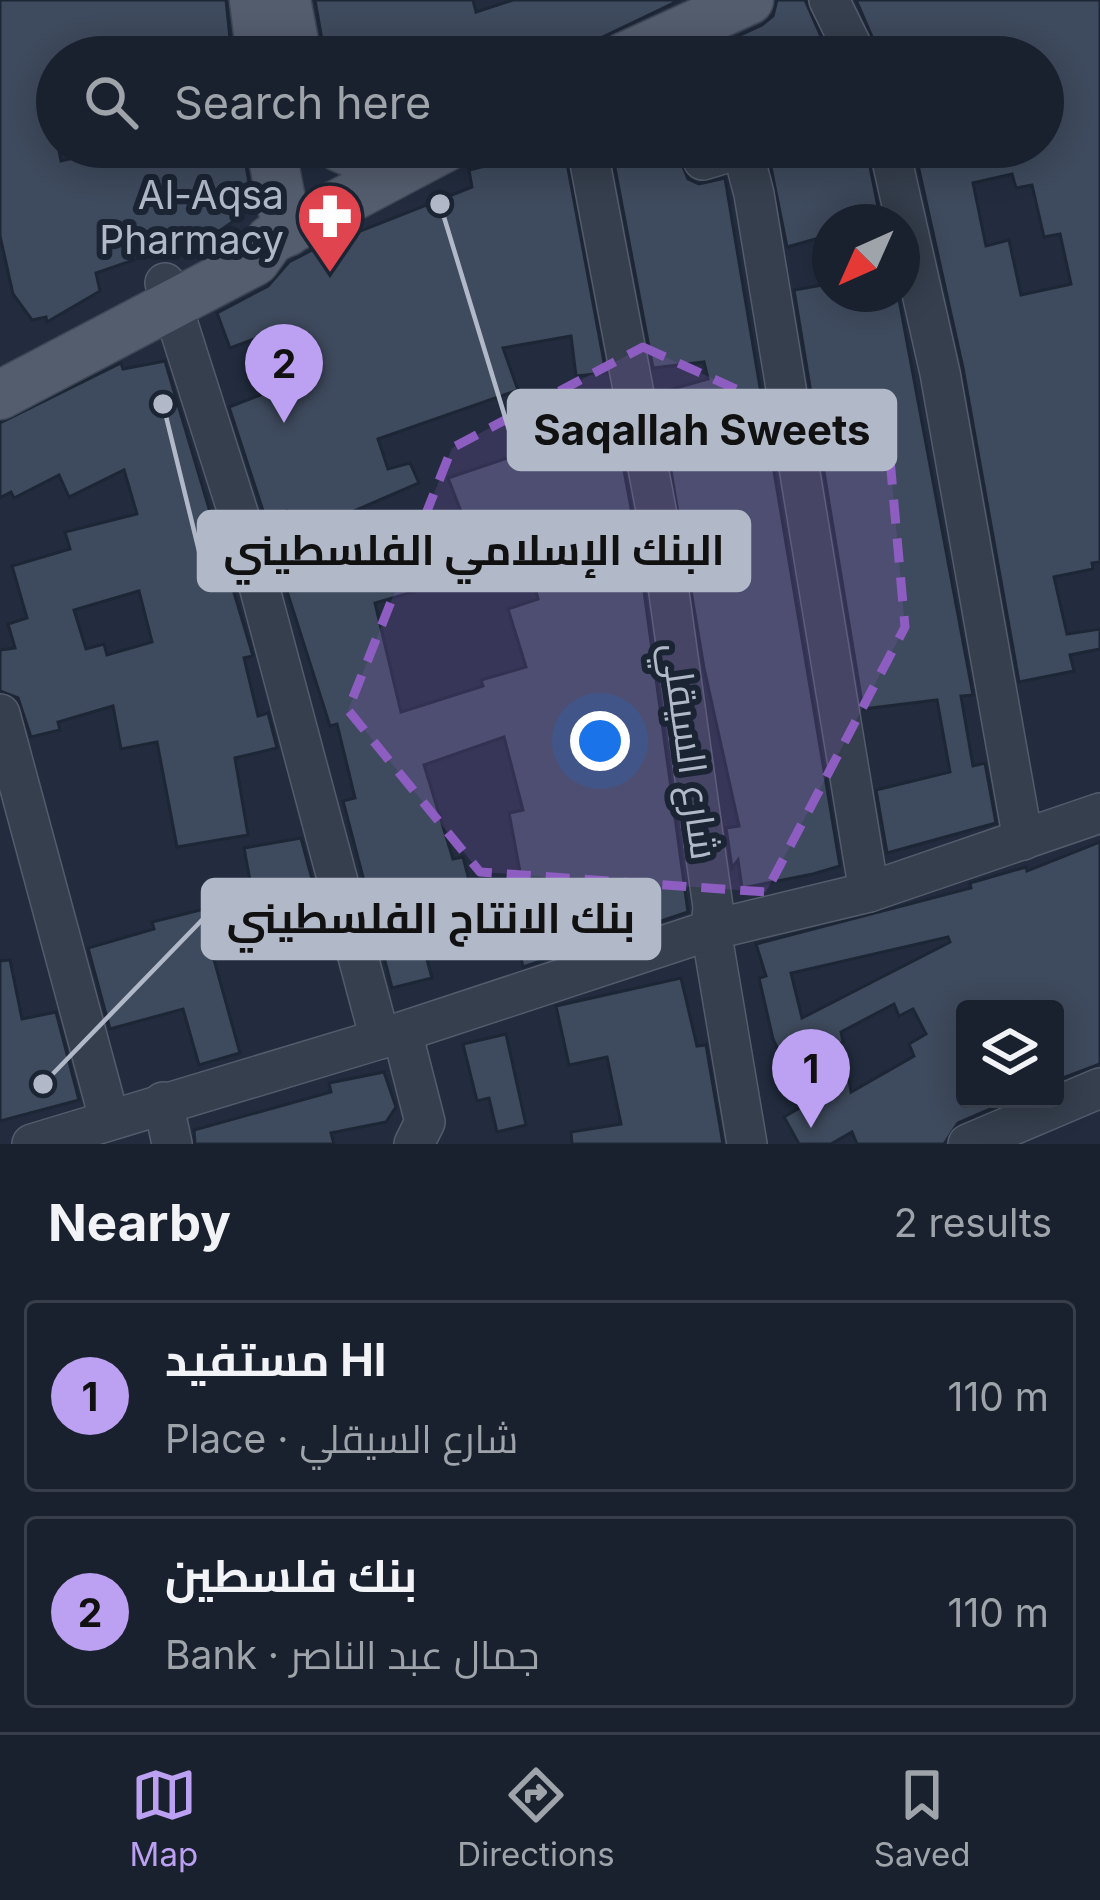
<!DOCTYPE html>
<meta charset="utf-8">
<style>
:root{--surface:#1a212e;--page:#232936;--text:#f1f3f6;--muted:#9fa3aa;--line:#383e4a;--accent:#bca0f2}
body{margin:0;font-family:Inter,Cairo,sans-serif;background:var(--page);color:var(--text)}
.controls{position:absolute;right:36px;bottom:36px;display:grid;overflow:hidden;border-radius:12px;box-shadow:0 6px 30px #0003}
.controls button{width:108px;height:108px;display:grid;place-items:center;padding:0;border:0;border-bottom:3px solid var(--line);background:var(--surface);color:var(--text);font:60px sans-serif}
.compass{position:absolute;left:812px;top:204px;width:108px;height:108px;border-radius:50%;background:var(--surface);box-shadow:0 6px 30px #0003;rotate:225deg}
.you{position:absolute;left:600px;top:741px;width:42px;height:42px;margin:-30px;border:9px solid #fff;border-radius:50%;background:#1a73e8;box-shadow:0 0 0 18px #1a73e833}
.badge{display:grid;place-items:center;width:78px;height:78px;border-radius:50%;background:var(--accent);color:#111;font-size:39px;font-weight:700}
.pin{position:absolute;translate:-50% -99px;filter:drop-shadow(0 3px 6px #0008)}
.pin::after{content:'';position:absolute;top:63px;width:42px;height:36px;background:inherit;clip-path:polygon(0 0,100% 0,50% 100%)}
.list{margin:0;padding:0;list-style:none}
h2{display:flex;justify-content:space-between;align-items:center;height:156px;margin:0;padding:0 48px;font-size:51px}
h2 small{font-size:39px;font-weight:400;color:var(--muted)}
.list li{display:grid;grid-template-columns:78px 1fr auto;gap:36px;align-items:center;box-sizing:border-box;height:192px;margin:0 24px 24px;padding:0 24px;border:3px solid var(--line);border-radius:12px}
.list b{display:block;font-size:45px;white-space:nowrap}
.list p{margin:0;font-size:39px;white-space:nowrap;color:var(--muted)}
.list em{font-size:39px;font-style:normal;color:var(--muted)}
.icon{flex:none;width:66px;height:66px;fill:none;stroke:currentColor;stroke-width:2;stroke-linecap:round;stroke-linejoin:round}
.map{position:relative;flex:none;width:1100px;height:1144px;overflow:hidden}
.search{position:absolute;background:var(--surface);box-shadow:0 6px 30px #0003;left:36px;right:36px;top:36px;height:132px;display:flex;align-items:center;gap:30px;box-sizing:border-box;padding:0 42px;border-radius:66px;color:var(--muted);font-size:45px}
.sheet{height:588px;background:var(--surface)}
nav{display:flex;justify-content:space-around;align-items:center;box-sizing:border-box;height:168px;border-top:3px solid var(--line);background:var(--surface);font-size:33px;color:var(--muted)}
nav a{display:grid;justify-items:center;gap:6px}
nav .on{color:var(--accent)}
.map>svg:first-child{display:block}
</style>
<div class="map">
<svg width="1100" height="1144" viewBox="0 0 1100 1144">
<rect width="100%" height="100%" fill="#222c3e"/>
<g fill="#3e4a5d" stroke="#1d2635" stroke-width="3" fill-rule="evenodd">
<path d="M0,0H226L232,57H57V111H52L61,161L119,147H243L253,207L221,230L96,273L100,291L47,322L46,317L32,320L13,294L0,236Z"/>
<path d="M315,0H473L476,12L513,0H680L561,57H325Z"/>
<path d="M777,0H805L830,57H693L762,25L773,16Z"/>
<path d="M856,0H1100V562L1092,563L1093,569L1054,577L1067,634L1100,629V649L1070,655L1074,671L1019,682L963,368L914,147H1043V57H881ZM1012,174L1016,188L1032,185L1044,237L1060,234L1071,284L1021,295L1009,240L986,246L973,183Z"/>
<path d="M564,147L606,373L576,376L571,336L503,348L518,390L378,439L388,469L410,463L419,483L347,514L362,571L404,560L413,592L375,603L401,712L483,686L481,680L526,667L508,609L538,599L527,555L483,568L448,478L531,450L526,430L612,406L637,540L688,912L523,967L507,897L524,893L509,813L523,810L504,737L424,765L453,859L463,857L473,896L414,911L432,978L392,988L343,801L355,798L337,724L330,726L278,563L299,557L287,511L265,517L229,407L271,391L252,340L230,348L217,313L268,286L289,262L312,250L472,187L469,170Z"/>
<path d="M611,147H675L688,179L699,184L725,178L840,866L813,874L742,888L738,860L732,868L726,828L739,826L704,668L658,393L708,379L704,362L653,368Z"/>
<path d="M767,147H866L881,222H830V235L787,247Z"/>
<path d="M828,284L830,294H898L973,695L961,696L973,766L985,763L996,823L887,853L876,790L950,772L937,700L863,709L794,290Z"/>
<path d="M165,361L253,656L244,658L258,716L268,713L277,748L235,758L248,835L177,847L157,742L121,749L113,706L58,722L60,730L31,737L18,698L0,691V650L15,648L8,624L27,618L12,566L70,549L65,532L137,514L124,470L69,497L59,475L14,498L11,492L0,498V423L121,363L123,369ZM139,591L152,642L107,655L104,644L86,649L74,610Z"/>
<path d="M301,838L327,935L213,956L240,1053L199,1065L183,1009L110,1029L88,948L154,929L152,922L253,897L244,848Z"/>
<path d="M1100,842V1064L1055,1081V1009H965V1099H1013L958,1123L944,1144H857L852,1132L831,1144H799L784,1117L849,1079L851,1092L914,1056L909,1044L926,1034L913,1009L899,1016L894,1004L841,1032L843,1042L787,1068L773,1039L759,978L766,976L756,944L971,888L970,883L1026,867L1027,871ZM948,937L950,942L802,1018L791,973Z"/>
<path d="M10,960L22,1019L56,1012L79,1100L0,1121V961Z"/>
<path d="M681,978L697,1046L706,1045L723,1144H572L571,1132L621,1124L607,1057L569,1065L556,1006Z"/>
<path d="M506,1034L526,1125L497,1132L489,1098L477,1101L463,1044Z"/>
<path d="M384,1072L396,1107L386,1122L331,1133L334,1144H195L194,1130L331,1092L329,1083Z"/>
</g>
<g fill="none" stroke-linecap="round" stroke-linejoin="round">
<defs>
<g id="minor">
<path d="M829,0L857,57"/>
<path d="M587,147L661,536L713,907L711,930L747,1144"/>
<path d="M698,147L703,160L742,148L754,194L869,892"/>
<path d="M889,147L940,373L1023,840"/>
<path d="M165,283L247,541L380,1039"/>
<path d="M0,714L109,1118"/>
<path d="M402,1032L425,1122L414,1144"/>
<path d="M163,1102L172,1144"/>
<path d="M32,1144L380,1039L711,930L869,892L1100,813"/>
<path d="M968,1144L1100,1088"/>
</g>
<g id="major">
<path d="M254,0L261,57"/>
<path d="M286,0L297,57"/>
<path d="M624,57L749,0"/>
<path d="M271,147L287,232"/>
<path d="M339,147L374,163L412,164"/>
<path d="M0,395L255,261L270,240L446,147"/>
</g>
</defs>
<use href="#minor" stroke="#545c6c" stroke-width="42"/>
<use href="#major" stroke="#3f4857" stroke-width="51"/>
<use href="#minor" stroke="#363f4e" stroke-width="39"/>
<use href="#major" stroke="#545d6e" stroke-width="48"/>
</g>
<path fill="#8e5dc2" fill-opacity="0.2" stroke="#8e5dc2" stroke-width="9" stroke-dasharray="24 15" stroke-linejoin="round" d="M643,347L890,459L905,627L766,892L480,872L348,710L452,448Z"/>
<defs>
<symbol id="pharmacy-pin" viewBox="-11 -11 22 30"><path d="M0 17L-7.5 6A9.5 9.5 0 1 1 7.5 6Z" fill="#e0444e" stroke="#1b2433"/><path d="M-2-6h4v4h4v4h-4v4h-4v-4h-4v-4h4Z" fill="#fff"/></symbol>
</defs>
<g fill-rule="evenodd">
<use href="#pharmacy-pin" x="292" y="178" width="76" height="104"/>
</g>
<g text-anchor="middle" dominant-baseline="central" stroke-width="12" stroke-linejoin="round" paint-order="stroke">
<g font-size="39" fill="#b1b9c9" stroke="#1b2433" text-anchor="end">
<text x="284" y="194">Al-Aqsa<tspan x="284" dy="45">Pharmacy</tspan></text>
</g>
<g font-size="39" fill="#b1b9c9" stroke="#1b2433">
<text transform="translate(691 751) rotate(82)">شارع السيقلي</text>
</g>
</g>
<path fill="none" stroke="#b1b9c9" stroke-width="4.5" d="M440 204L509 430M163 404L199 551M43 1084L203 919"/>
<g fill="#b1b9c9" stroke="#1b2433" stroke-width="4.5">
<circle cx="440" cy="204" r="12"/>
<circle cx="163" cy="404" r="12"/>
<circle cx="43" cy="1084" r="12"/>
</g>
<g fill="#b1b9c9" stroke="#b1b9c9" stroke-width="4.5">
<rect x="509" y="391" width="386" height="78" rx="12"/>
<rect x="199" y="512" width="550" height="78" rx="12"/>
<rect x="203" y="880" width="456" height="78" rx="12"/>
</g>
<g font-size="42" text-anchor="middle" font-weight="bold" fill="#111">
<text x="702" y="445">Saqallah Sweets</text>
<text x="474" y="565">البنك الإسلامي الفلسطيني</text>
<text x="431" y="933">بنك الانتاج الفلسطيني</text>
</g>
</svg>
<div class="controls">
<button><svg class="icon" aria-label="layers" viewBox="0 0 24 24"><path d="M12 4l9 5-9 5-9-5zM3 14l9 5 9-5"/></svg></button>
</div>
<svg class="compass" viewBox="-18 -18 36 36"><path d="M0-13l5 13h-10z" fill="#e53935"/><path d="M0 13l5-13h-10z" fill="#9fa3aa"/></svg>
<div class="you"></div>
<div class="pin badge" style="left:811px;top:1128px">1</div>
<div class="pin badge" style="left:284px;top:423px">2</div>
<div class="search"><svg class="icon" aria-label="search" viewBox="0 0 24 24"><circle cx="10" cy="10" r="6"/><path d="M15 15l6 6"/></svg>Search here</div>
</div>
<section class="sheet">
<h2>Nearby<small>2 results</small></h2>
<ul class="list">
<li><span class="badge">1</span><div><b>مستفيد HI</b><p>Place · شارع السيقلي</p></div><em>110 m</em></li>
<li><span class="badge">2</span><div><b>بنك فلسطين</b><p>Bank · جمال عبد الناصر</p></div><em>110 m</em></li>
</ul>
</section>
<nav>
<a class="on"><svg class="icon" aria-label="map" viewBox="0 0 24 24"><path d="M3 6l6-2 6 2 6-2v14l-6 2-6-2-6 2zM9 4v14M15 6v14"/></svg>Map</a>
<a><svg class="icon" aria-label="directions" viewBox="0 0 24 24"><path d="M12 3l9 9-9 9-9-9zM9 14v-3h6M13 9l2 2-2 2"/></svg>Directions</a>
<a><svg class="icon" aria-label="saved" viewBox="0 0 24 24"><path d="M7 4h10v16l-5-4-5 4z"/></svg>Saved</a>
</nav>
